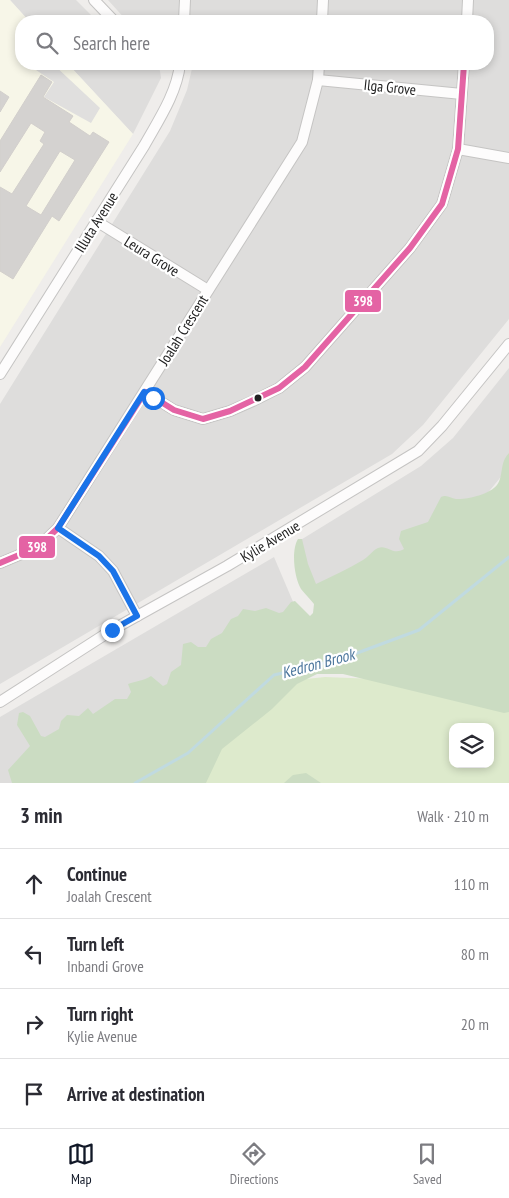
<!DOCTYPE html>
<meta charset="utf-8">
<style>
:root{--surface:#fff;--page:#f2f2f3;--text:#2b2b33;--muted:#7c7c81;--line:#e1e1e2;--accent:#111827}
body{margin:0;font-family:"PT Sans Narrow",sans-serif;background:var(--page);color:var(--text)}
.controls{position:absolute;right:15px;bottom:15px;display:grid;overflow:hidden;border-radius:10px;box-shadow:0 2px 8px #0003}
.controls button{width:45px;height:45px;display:grid;place-items:center;padding:0;border:0;border-bottom:1px solid var(--line);background:var(--surface);color:var(--text);font:25px sans-serif}
.stop{position:absolute;width:15px;height:15px;margin:-11px;border:4px solid #1a73e8;border-radius:50%;background:#fff}
.stop.end{background:#1a73e8;border-color:#fff;box-shadow:0 1px 5px #0008}
.list{margin:0;padding:0;list-style:none}
h2{display:flex;justify-content:space-between;align-items:center;height:65px;margin:0;padding:0 20px;font-size:21px}
h2 small{font-size:16px;font-weight:400;color:var(--muted)}
.list li{display:grid;grid-template-columns:32px 1fr auto;gap:15px;align-items:center;box-sizing:border-box;height:70px;padding:0 20px;border-top:1px solid var(--line)}
.list b{display:block;font-size:19px;white-space:nowrap}
.list p{margin:0;font-size:16px;white-space:nowrap;color:var(--muted)}
.list em{font-size:16px;font-style:normal;color:var(--muted)}
.icon{flex:none;width:28px;height:28px;fill:none;stroke:currentColor;stroke-width:2;stroke-linecap:round;stroke-linejoin:round}
.map{position:relative;flex:none;width:509px;height:783px;overflow:hidden}
.search{position:absolute;background:var(--surface);box-shadow:0 2px 8px #0003;left:15px;right:15px;top:15px;height:55px;display:flex;align-items:center;gap:12px;box-sizing:border-box;padding:0 18px;border-radius:20px;color:var(--muted);font-size:19px}
.sheet{height:345px;background:var(--surface)}
nav{display:flex;justify-content:space-around;align-items:center;box-sizing:border-box;height:70px;border-top:1px solid var(--line);background:var(--surface);font-size:14px;color:var(--muted)}
nav a{display:grid;justify-items:center;gap:2px}
nav .on{color:var(--accent)}
.map>svg:first-child{display:block}
</style>
<div class="map">
<svg width="509" height="783" viewBox="0 0 509 783">
<rect width="100%" height="100%" fill="#efedeb"/>
<g fill="#dedddc">
<path d="M10,0H76L97,21H29Z"/>
<path d="M108,0H509V319L423,425L392,454L0,684V404L170,131L187,90L193,64H488V21H127Z"/>
<path d="M68,64L159,65L161,78L133,134Z"/>
<path d="M509,368V467L472,512L329,624L299,541L421,466L453,438Z"/>
<path d="M274,557L308,637L157,783H0V717Z"/>
</g>
<path fill="#f7f6e8" d="M0,0H10L29,21H21V64H68L133,134L0,347Z"/>
<path fill="#ddeacc" fill-rule="evenodd" d="M509,615V783H189L217,739L296,680L325,677L402,680ZM453,727H490V764H453Z"/>
<g fill="#cbdcc2">
<path d="M509,453V712L504,713L343,674H317L297,684L272,709L222,749L206,783H12L8,770L30,746L17,725L19,713L23,712L30,716L41,736L45,737L59,729L61,721L67,715L79,716L88,708L93,714L115,699H127L131,692L128,684C136,681 143,681 151,676L163,686L167,684L171,672L181,665L183,644L191,642L198,647H206L211,639L222,633L231,619L238,616L243,609L255,611L266,608L279,613L283,612L291,602L295,601L310,616L313,613L314,604C310,599 305,594 301,589C294,577 291,550 298,539H302L308,564L316,584C332,576 348,569 363,560C368,557 373,550 378,548C387,544 393,556 404,549L399,539L401,531L428,522L441,497C447,494 450,498 456,499C467,500 490,494 497,485C504,476 499,463 509,453Z"/>
<path d="M306,773L321,783H284L293,775Z"/>
</g>
<path fill="#e0dfde" d="M41,64H53L100,108L91,123L44,97L54,82L36,70Z"/>
<g fill="none" stroke-linecap="round" stroke-linejoin="round">
<path stroke="#c0dae0" stroke-width="3" d="M135,783L188,753L274,675L341,659L419,630L509,557"/>
</g>
<g fill="#d4d2d0" stroke="#d2cfcc" fill-rule="evenodd">
<path d="M41,75L52,82L43,97L73,116L69,122L90,136L93,132L109,142L59,221L52,216L13,279L0,271V187L12,194L44,144L40,141L45,132L31,123L0,172V141ZM60,151L75,160L41,215L26,206Z"/>
<path d="M0,91L9,97L0,112Z"/>
</g>
<g fill="none" stroke-linecap="round" stroke-linejoin="round">
<defs>
<g id="street">
<path d="M94,0L114,21"/>
<path d="M184,21L185,0"/>
<path d="M322,21L323,0"/>
<path d="M467,21L468,0"/>
<path d="M318,80L462,94"/>
<path d="M458,149L509,158"/>
<path d="M96,221L208,290"/>
<path d="M0,374L144,146C158,121 177,93 180,64"/>
<path d="M145,392L174,410L203,419L230,411L253,401L279,388L305,367L410,248L442,204L458,149L464,64"/>
<path d="M58,528L99,556L113,571L137,616"/>
<path d="M0,563L38,547L58,528L302,142L318,80L319,64"/>
<path d="M0,702L112,630L227,566L418,451L442,426L509,344"/>
</g>
</defs>
<use href="#street" stroke="#c5c4c3" stroke-width="12"/>
<use href="#street" stroke="#fdfcfc" stroke-width="10"/>
<defs>
<g id="bus-1">
<path d="M145,392L174,410L203,419L230,411L279,388L305,367L410,248L442,204L458,149L464,64"/>
<path d="M0,563L38,547L58,528L145,392"/>
</g>
</defs>
<use href="#bus-1" stroke="#fff" stroke-width="10"/>
<use href="#bus-1" stroke="#e463a4" stroke-width="6"/>
</g>
<g fill="none" stroke-linecap="round" stroke-linejoin="round">
<path stroke="#1a73e8" stroke-width="6" d="M112,630L137,616L113,571L99,556L58,528L144,392L153,398"/>
</g>
<circle fill="#222" stroke="#fff" stroke-width="2" cx="258" cy="398" r="4.5"/>
<g text-anchor="middle" dominant-baseline="central" stroke-width="4.5" stroke-linejoin="round" paint-order="stroke">
<g font-size="15" fill="#222" stroke="#fff">
<text transform="translate(390 87) rotate(6)">Ilga Grove</text>
<text transform="translate(96 222) rotate(-58)">Illuta Avenue</text>
<text transform="translate(152 256) rotate(32)">Leura Grove</text>
<text transform="translate(183 330) rotate(-58)">Joalah Crescent</text>
<text transform="translate(270 541) rotate(-31)">Kylie Avenue</text>
</g>
<g font-size="16" font-style="italic" fill="#4c769d" stroke="#fff">
<text transform="translate(318 663) rotate(-15)">Kedron Brook</text>
</g>
</g>
<g stroke="#fff" stroke-width="2">
<rect x="344" y="289" width="38" height="24" rx="5" fill="#e463a4"/>
<rect x="18" y="535" width="38" height="24" rx="5" fill="#e463a4"/>
</g>
<g font-size="14" text-anchor="middle" font-weight="bold" fill="#fff">
<text x="363" y="306">398</text>
<text x="37" y="552">398</text>
</g>
</svg>
<div class="controls">
<button><svg class="icon" aria-label="layers" viewBox="0 0 24 24"><path d="M12 4l9 5-9 5-9-5zM3 14l9 5 9-5"/></svg></button>
</div>
<div class="stop" style="left:153px;top:398px"></div>
<div class="stop end" style="left:112px;top:630px"></div>
<div class="search"><svg class="icon" aria-label="search" viewBox="0 0 24 24"><circle cx="10" cy="10" r="6"/><path d="M15 15l6 6"/></svg>Search here</div>
</div>
<section class="sheet">
<h2>3 min<small>Walk · 210 m</small></h2>
<ul class="list">
<li><svg class="icon" aria-label="ahead" viewBox="0 0 24 24"><path d="M12 20V5M6 11l6-6 6 6"/></svg><div><b>Continue</b><p>Joalah Crescent</p></div><em>110 m</em></li>
<li><svg class="icon" aria-label="left" viewBox="0 0 24 24"><path d="M17 20v-9H6M10 6l-5 5 5 5"/></svg><div><b>Turn left</b><p>Inbandi Grove</p></div><em>80 m</em></li>
<li><svg class="icon" aria-label="right" viewBox="0 0 24 24"><path d="M7 20v-9h11M14 6l5 5-5 5"/></svg><div><b>Turn right</b><p>Kylie Avenue</p></div><em>20 m</em></li>
<li><svg class="icon" aria-label="arrive" viewBox="0 0 24 24"><path d="M6 21V4h12l-3 4 3 4H6"/></svg><div><b>Arrive at destination</b></div></li>
</ul>
</section>
<nav>
<a class="on"><svg class="icon" aria-label="map" viewBox="0 0 24 24"><path d="M3 6l6-2 6 2 6-2v14l-6 2-6-2-6 2zM9 4v14M15 6v14"/></svg>Map</a>
<a><svg class="icon" aria-label="directions" viewBox="0 0 24 24"><path d="M12 3l9 9-9 9-9-9zM9 14v-3h6M13 9l2 2-2 2"/></svg>Directions</a>
<a><svg class="icon" aria-label="saved" viewBox="0 0 24 24"><path d="M7 4h10v16l-5-4-5 4z"/></svg>Saved</a>
</nav>
